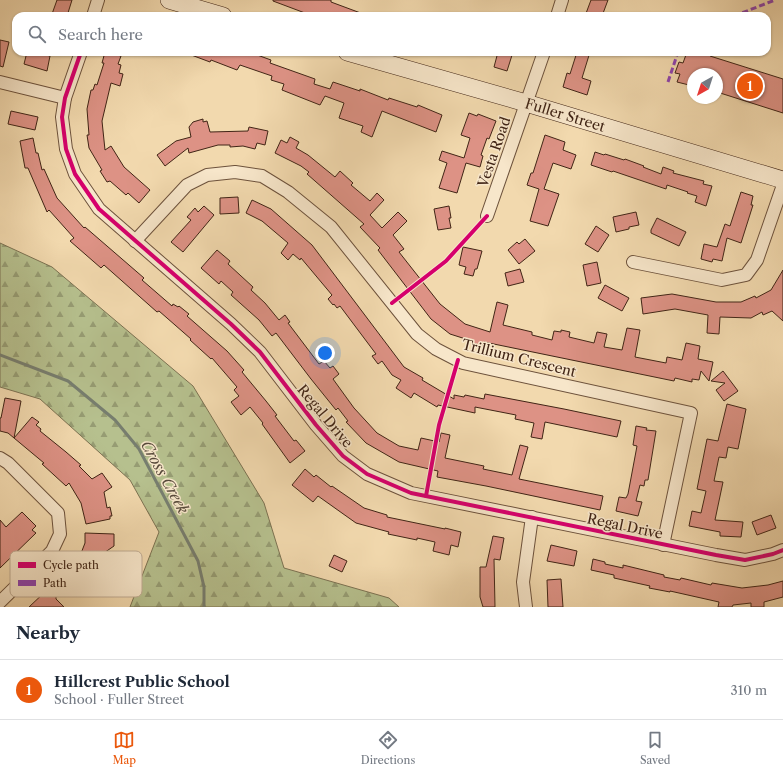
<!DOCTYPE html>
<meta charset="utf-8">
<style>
:root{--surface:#fff;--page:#f6f6f7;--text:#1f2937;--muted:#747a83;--line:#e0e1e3;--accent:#ea580c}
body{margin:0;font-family:"Libre Caslon Text",serif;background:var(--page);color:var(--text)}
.compass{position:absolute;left:687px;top:68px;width:36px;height:36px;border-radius:50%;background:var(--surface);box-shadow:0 1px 3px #0004;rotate:219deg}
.you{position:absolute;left:325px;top:353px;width:14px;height:14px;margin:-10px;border:3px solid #fff;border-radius:50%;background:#1a73e8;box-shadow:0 0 0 6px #1a73e833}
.badge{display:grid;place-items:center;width:26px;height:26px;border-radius:50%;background:var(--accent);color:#fff;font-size:13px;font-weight:700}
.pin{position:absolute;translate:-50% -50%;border:2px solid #fff;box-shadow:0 1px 4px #0006}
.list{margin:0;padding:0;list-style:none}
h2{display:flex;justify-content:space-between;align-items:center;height:52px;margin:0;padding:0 16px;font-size:17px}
h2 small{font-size:13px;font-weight:400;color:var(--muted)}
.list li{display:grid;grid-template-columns:26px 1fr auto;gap:12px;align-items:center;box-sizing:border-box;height:60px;padding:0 16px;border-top:1px solid var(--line)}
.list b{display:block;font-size:15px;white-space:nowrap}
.list p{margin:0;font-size:13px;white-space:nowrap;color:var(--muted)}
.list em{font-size:13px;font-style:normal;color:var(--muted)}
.icon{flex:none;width:22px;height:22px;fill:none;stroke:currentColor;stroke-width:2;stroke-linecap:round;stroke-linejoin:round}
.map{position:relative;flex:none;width:783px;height:607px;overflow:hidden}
.search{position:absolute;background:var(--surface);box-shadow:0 1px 3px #0004;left:12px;right:12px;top:12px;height:44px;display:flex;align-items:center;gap:10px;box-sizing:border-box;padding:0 14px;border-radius:12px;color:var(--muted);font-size:15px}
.sheet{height:112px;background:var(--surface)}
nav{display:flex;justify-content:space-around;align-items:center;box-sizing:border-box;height:56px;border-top:1px solid var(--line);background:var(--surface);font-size:11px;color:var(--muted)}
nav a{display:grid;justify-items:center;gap:2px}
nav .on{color:var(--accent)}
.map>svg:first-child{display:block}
</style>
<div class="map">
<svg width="783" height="607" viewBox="0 0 783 607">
<defs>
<pattern id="forest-firs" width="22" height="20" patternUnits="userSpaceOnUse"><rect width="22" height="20" fill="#b6c08e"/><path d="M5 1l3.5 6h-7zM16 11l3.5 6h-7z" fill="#969c73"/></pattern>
</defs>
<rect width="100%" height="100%" fill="#f2d9ae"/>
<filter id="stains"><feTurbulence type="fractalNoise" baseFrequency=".005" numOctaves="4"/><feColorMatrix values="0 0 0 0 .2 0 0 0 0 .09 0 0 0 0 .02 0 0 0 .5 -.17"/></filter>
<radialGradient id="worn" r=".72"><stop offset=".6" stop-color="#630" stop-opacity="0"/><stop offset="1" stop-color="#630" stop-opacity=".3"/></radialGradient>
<path fill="url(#forest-firs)" stroke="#7c7252" d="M0,243L52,267L193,386L264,503L284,568L389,598L399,607H130L159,532L130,480L40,399L0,387Z"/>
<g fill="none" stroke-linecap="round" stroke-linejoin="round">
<path stroke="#777e6f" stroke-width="3" d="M0,355L68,381L115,420L139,449L198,561L204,587V607"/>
</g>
<g fill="#dd9285" stroke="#412516">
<path d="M57,0H72L67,16H56L52,14Z"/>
<path d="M273,0H331V2L366,15V16H304L305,13L273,1Z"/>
<path d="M591,0H608L602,16H585Z"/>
<path d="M0,40L9,42L3,67L0,66Z"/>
<path d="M27,52H34L50,56L47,71L24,64Z"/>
<path d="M105,52L121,56L118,64L121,65L119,73L123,74L120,86L111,83L102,121L105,150L111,146L124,167L150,190L139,203L128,193L126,195L110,181L107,182L100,171L102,170L89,148L87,135H89L87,109L91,90H93L95,84L97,85L104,63H102Z"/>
<path d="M186,52H241L249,55V52L271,60L270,63L315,79L314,84L330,89L333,82L360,91V89L388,100L389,98L417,107L418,105L442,115L436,132L382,111L372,137L361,132L363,126L339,118L344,103L325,96L320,105L282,90L284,84L271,80L272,76L240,65L237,70L211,60L210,62L186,53Z"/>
<path d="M498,52H513L507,71L494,67Z"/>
<path d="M577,52H590L582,78L591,81L587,95L563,87L567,73L570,74Z"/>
<path d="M687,52H711L710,56L783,79V113L717,92V74H693V86L677,82L680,74L675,73L679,62L683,63Z"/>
<path d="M11,111L38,117L35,130L8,124Z"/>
<path d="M469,113L477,116L478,114L496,121L489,139L487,138L481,155L483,156L480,167L466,163L457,193L439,188L447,163L439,160L442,151L464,158L470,138L461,135Z"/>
<path d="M203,119V122L207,121L210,132L248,131L249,127L268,131L265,145L257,143L255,149L243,146L230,147V145H218L189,153L188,148L165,166L157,155L176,141L191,137L189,127L193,122Z"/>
<path d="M545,135L565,142L563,150L576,155L571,169L553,163L544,189L559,194L548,226L530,221L539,189L527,185L531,173H533Z"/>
<path d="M290,137L299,142L296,148L308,155L335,177L340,171L353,183L351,185L370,201L377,193L384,200L370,215L382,228L398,212L407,221L393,235L404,249L399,252L440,304L465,324L490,332L497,302L508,305L503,325L532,332V335L552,340L554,331L561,332V330L570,332L569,337L594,343L597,332L607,334L604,347L622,350L627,328L640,330L635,357L666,363L667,357L682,360L686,343L700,346L698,359L713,362L709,381L701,371L699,380L692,379V382L675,378L674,381L484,342L482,346L472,343V341L450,334L431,319L378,250L380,248L360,227L364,224L307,174L309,172L301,166L275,153L281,140L287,143Z"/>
<path d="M33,138L36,153H38L42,170L44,169L57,198L84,228L85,227L144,278L142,280L172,306L173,304L178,307L179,306L189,314L187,316L227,351L244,370L242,372L266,401L277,415L275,416L294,441L296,440L305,451L290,463L262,424L263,423L250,407L241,415L231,402L239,396L234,390L237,387L212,358L211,359L190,340L191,339L159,311L157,312L104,265L101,268L70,241L74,238L49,210L47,212L28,168H25L20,141Z"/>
<path d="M595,152L604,155L605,154L624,160L625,159L644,166L643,167L661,174L663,167L674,171L673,173L704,181L703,184L712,186L706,206L695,202L697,196L687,193L688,192L667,185L666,189L613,171L612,172L591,165Z"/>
<path d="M741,192L753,196L751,205H753L741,243L727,238L722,261L713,259L712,262L701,259L704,244L717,247L725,224L730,226Z"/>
<path d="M238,197L239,213L220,214V198Z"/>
<path d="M252,200L271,209L312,245L404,367L423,378L422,380L454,399V395L464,397L465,395L484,399L485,394L564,409L621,421L617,437L545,422L542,439L531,437L534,423L515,419L516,415L475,407V413L438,405L437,407L414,393L411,398L396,388L401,380L392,375L382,361L378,364L372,356L376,354L340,306L337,308L334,304L333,305L328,299L332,295L301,258L300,260L293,254L288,260L281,253L288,243L262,221L246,213Z"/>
<path d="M204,206L214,215L183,252L171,242L191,220L187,217L195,208L198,212Z"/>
<path d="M449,206L451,218H449L451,228L438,230L434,209Z"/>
<path d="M636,212L639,225L629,227V229L616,232L613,217Z"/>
<path d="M657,218L686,232L679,246L651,233V230Z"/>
<path d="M596,226L609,235L598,252L585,244Z"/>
<path d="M525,239L535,251L519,264L508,250L517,242L519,244Z"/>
<path d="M463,247L482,251L477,269H475L473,276L464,274L466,267L459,265Z"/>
<path d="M217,250L230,261L228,264L253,287L251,290L265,303L279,320L285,315L290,322L288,323L319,364L324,361L330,368L333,366L339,374L333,379L354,408L377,433L399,446L418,450L421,438L439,442L441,433L450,435L445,458L484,466L483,469L512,475L520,445L528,447L519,479L603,496L600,510L486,486L437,477L438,471L399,462L366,443L346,422L348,421L338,408L336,410L311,379L276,333L272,336L259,320L231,295L233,292L221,281L219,284L201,268Z"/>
<path d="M597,262L601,283L587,286L583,265Z"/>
<path d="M520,269L524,282L508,286L505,273Z"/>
<path d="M783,270V321L772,311L763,315L762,312L751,318L720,317L719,334L707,333L708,315L675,309L643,314L641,298L672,294L716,302H741L755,296L756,298L771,290Z"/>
<path d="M605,285L629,298L622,311L598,298Z"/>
<path d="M723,371L738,391L724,401L716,390L725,383L711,381Z"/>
<path d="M5,398L21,401L14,438L8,433L0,431V418H1Z"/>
<path d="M727,404L746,409L738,449L728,447L726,458L719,457L714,481L723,482L715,520L743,522L741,537L720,536V532L689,526L692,511L701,513L706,491L697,489L707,439L718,441Z"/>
<path d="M32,417L39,422L36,425L41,429L40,431L66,452L81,465L79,466L92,479L102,473L112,487L104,492L107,508L110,507L112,516H110V519L86,524L81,503L69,483L66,486L42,464L44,463L14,438Z"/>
<path d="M636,426L647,428L646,430L656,431L648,480H645L644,486L640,485L636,501L642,502L638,516L616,511L619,497L626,498L628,494L637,446L633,445Z"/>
<path d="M305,469L314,477L316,475L331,487L332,486L364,508L387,515V517L445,529V528L461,532L458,547L451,545L449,555L433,551L435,542L417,538V540L388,534L389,532L356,523L318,496L313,502L292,485Z"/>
<path d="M22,512L36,526L32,530L36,533L0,568V520L6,527Z"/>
<path d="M771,515L776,528L757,535L752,522Z"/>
<path d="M85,533L114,534V546L98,557L105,560L99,575L97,574L85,588L87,590L81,596L66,582L70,577L66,574L78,561L85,543Z"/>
<path d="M493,536L504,538L500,560L494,559L495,607H483L480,597V567H486Z"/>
<path d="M551,545L577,551L574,566L547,561Z"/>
<path d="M334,555L347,561L342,572L329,566Z"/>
<path d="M593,559L605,562V564L623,568V565L664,575V577L680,580L681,578L711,585L712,583L742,588L768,585L783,581V597L764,602V607H751V603L733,605L732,607H718L719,602L670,591V592L649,588L650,586L614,578V575L591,570Z"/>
<path d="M561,579L563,607H548L547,580Z"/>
<path d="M47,590L50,593H53L56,597V599L64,607H29Z"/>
</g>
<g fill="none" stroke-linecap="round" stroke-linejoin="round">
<defs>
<g id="street">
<path d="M93,16L98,0"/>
<path d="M557,16L562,0"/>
<path d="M81,52L65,98L62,117L66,149L75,174L99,209L231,324L260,352L316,425L343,456L367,474L411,493L716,555L745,560L773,554L783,550"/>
<path d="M0,82L65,98"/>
<path d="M487,216L544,52"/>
<path d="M135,241L187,185L207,175L235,172L262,176L288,192L331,227L417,334L436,349L463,363L691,413L663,545"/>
<path d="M633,262L722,280L746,275L757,260L783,185"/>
<path d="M0,458L8,463L58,513L60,534L52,551L0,602"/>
<path d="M526,607L523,582L532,517"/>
</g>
<g id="secondary">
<path d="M169,0L223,16"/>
<path d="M347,52L526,103L783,180"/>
</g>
</defs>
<use href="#street" stroke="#6d523c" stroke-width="14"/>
<use href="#secondary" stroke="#412516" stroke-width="18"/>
<use href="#street" stroke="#f7e6ca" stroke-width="12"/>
<use href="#secondary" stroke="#f7e6ca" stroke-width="17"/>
<g stroke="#8e44ad" stroke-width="3" stroke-dasharray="6 3" stroke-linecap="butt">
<path d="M734,16L775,0"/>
<path d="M668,82L678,52"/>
</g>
<defs>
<g id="cycleway">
<path d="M81,52L65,98L62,117L66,149L75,174L99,209L231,324L260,352L316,425L343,456L367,474L411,493L716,555L745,560L773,554L783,550"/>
<path d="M392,303L446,261L487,216"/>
<path d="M426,496L439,425L458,360"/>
</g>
</defs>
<use href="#cycleway" stroke="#f7e6ca" stroke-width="6"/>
<use href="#cycleway" stroke="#d6006c" stroke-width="4"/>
</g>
<g text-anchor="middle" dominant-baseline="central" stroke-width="3" stroke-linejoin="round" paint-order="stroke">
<g font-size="14" fill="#412516" stroke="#f7e6ca">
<text transform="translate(565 115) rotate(17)">Fuller Street</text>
<text transform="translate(494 152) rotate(-71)">Vesta Road</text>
<text transform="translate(519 358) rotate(14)">Trillium Crescent</text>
<text transform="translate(325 416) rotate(50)">Regal Drive</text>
<text transform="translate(625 526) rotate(12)">Regal Drive</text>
</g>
<g font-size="15" font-style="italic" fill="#584a3b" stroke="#f7e6ca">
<text transform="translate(165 477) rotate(61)">Cross Creek</text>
</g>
</g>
<rect x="10" y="551" width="132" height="46" rx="6" fill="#f7e6ca" stroke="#c0ac94" stroke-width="1"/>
<rect x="18" y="562" width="18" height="6" fill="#d6006c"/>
<rect x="18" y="580" width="18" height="6" fill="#8e44ad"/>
<g font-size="11" fill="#412516">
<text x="43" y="569">Cycle path</text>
<text x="43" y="587">Path</text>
</g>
<rect width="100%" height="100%" filter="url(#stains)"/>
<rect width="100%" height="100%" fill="url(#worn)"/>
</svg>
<svg class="compass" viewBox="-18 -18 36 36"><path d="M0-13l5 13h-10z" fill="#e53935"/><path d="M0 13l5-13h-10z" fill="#747a83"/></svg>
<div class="you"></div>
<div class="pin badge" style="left:750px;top:86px">1</div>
<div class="search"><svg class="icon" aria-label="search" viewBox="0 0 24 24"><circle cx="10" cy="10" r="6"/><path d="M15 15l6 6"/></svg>Search here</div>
</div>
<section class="sheet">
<h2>Nearby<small></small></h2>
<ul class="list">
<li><span class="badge">1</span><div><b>Hillcrest Public School</b><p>School · Fuller Street</p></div><em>310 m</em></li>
</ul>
</section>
<nav>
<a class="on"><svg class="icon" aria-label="map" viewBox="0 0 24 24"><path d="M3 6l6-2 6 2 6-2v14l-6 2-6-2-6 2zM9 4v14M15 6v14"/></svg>Map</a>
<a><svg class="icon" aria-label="directions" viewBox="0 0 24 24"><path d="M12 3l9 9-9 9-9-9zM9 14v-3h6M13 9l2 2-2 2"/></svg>Directions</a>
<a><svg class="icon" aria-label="saved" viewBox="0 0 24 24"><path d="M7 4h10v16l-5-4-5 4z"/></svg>Saved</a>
</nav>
